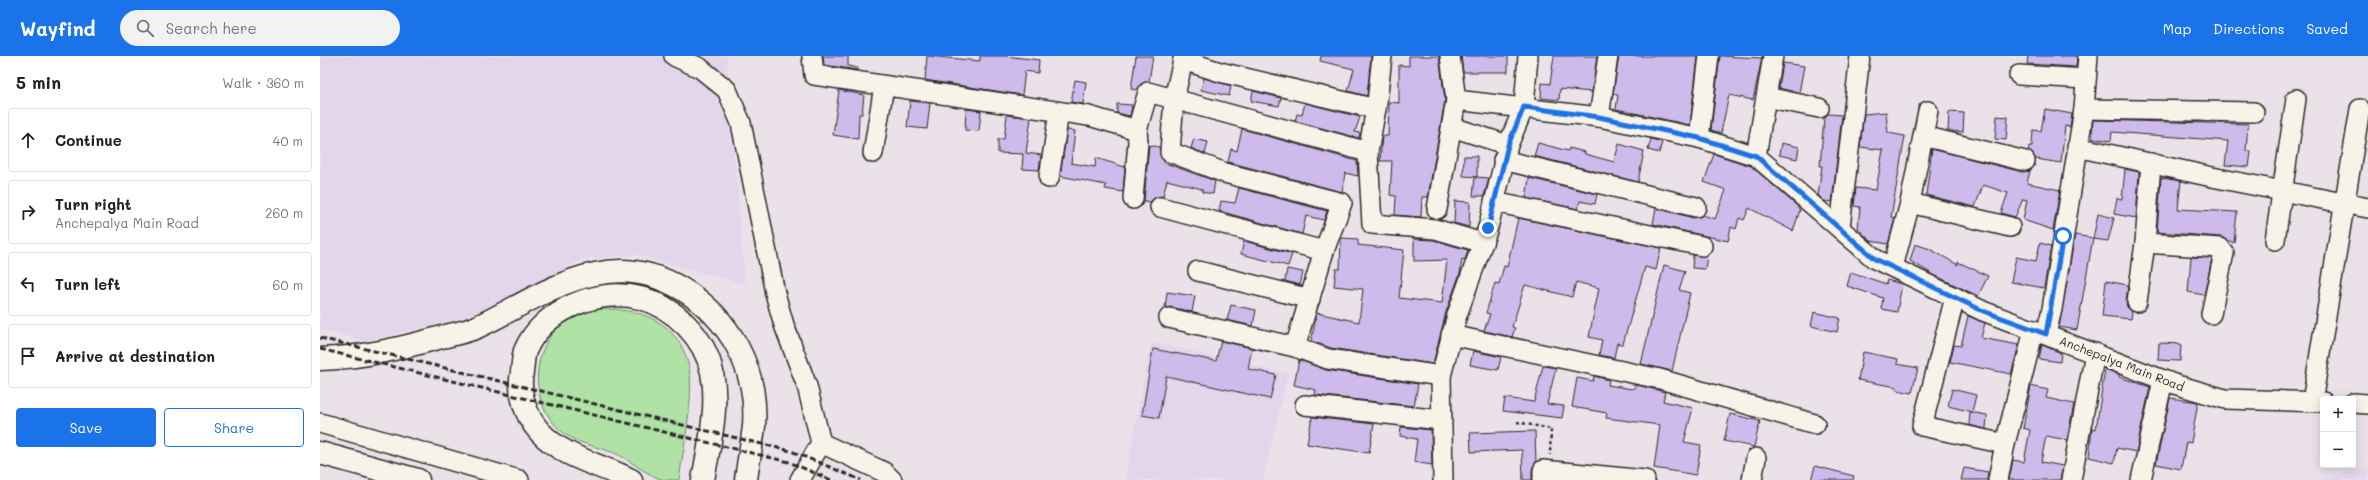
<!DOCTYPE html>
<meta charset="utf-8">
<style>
:root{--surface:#fff;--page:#f2f2f2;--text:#222;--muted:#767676;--line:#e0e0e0;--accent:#1a73e8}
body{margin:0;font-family:Mali,sans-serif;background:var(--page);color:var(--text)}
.controls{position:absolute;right:12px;bottom:12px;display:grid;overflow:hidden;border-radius:4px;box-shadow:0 2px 10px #0003}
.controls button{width:36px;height:36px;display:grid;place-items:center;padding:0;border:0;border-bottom:1px solid var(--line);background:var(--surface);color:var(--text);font:20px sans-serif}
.stop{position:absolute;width:12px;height:12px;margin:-9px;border:3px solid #1a73e8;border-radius:50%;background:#fff}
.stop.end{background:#1a73e8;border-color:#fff;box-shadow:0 1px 4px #0008}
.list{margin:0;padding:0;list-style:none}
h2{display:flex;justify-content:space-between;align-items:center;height:52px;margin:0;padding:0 16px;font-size:17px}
h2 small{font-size:13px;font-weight:400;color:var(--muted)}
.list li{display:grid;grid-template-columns:26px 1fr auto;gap:12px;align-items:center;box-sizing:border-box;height:64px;margin:0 8px 8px;padding:0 8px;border:1px solid var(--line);border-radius:4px}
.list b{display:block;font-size:15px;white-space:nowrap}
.list p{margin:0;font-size:13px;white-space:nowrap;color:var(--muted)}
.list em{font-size:13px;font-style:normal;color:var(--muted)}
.actions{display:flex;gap:8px;padding:12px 16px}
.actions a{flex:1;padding:9px 0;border:1px solid var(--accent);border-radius:4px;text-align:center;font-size:14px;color:var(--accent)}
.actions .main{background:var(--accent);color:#fff}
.icon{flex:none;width:22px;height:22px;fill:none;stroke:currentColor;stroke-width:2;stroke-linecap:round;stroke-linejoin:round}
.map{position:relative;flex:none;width:2048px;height:424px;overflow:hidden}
header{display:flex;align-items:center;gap:24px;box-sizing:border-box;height:56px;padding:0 20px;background:var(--accent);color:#fff}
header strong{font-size:19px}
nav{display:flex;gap:22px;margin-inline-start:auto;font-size:14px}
.search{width:280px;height:36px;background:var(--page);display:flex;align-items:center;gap:10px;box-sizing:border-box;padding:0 14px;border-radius:22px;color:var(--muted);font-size:15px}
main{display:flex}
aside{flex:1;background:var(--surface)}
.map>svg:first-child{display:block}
</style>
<header>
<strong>Wayfind</strong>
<div class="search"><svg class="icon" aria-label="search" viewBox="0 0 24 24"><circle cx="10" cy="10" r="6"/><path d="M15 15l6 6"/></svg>Search here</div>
<nav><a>Map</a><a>Directions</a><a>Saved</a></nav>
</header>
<main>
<aside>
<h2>5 min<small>Walk · 360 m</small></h2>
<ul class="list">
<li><svg class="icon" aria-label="ahead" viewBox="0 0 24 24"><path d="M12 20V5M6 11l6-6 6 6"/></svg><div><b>Continue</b></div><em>40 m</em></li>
<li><svg class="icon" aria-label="right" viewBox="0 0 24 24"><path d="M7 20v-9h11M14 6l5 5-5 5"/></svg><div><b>Turn right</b><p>Anchepalya Main Road</p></div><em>260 m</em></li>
<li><svg class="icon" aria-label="left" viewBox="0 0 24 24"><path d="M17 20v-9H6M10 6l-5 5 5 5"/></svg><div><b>Turn left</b></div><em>60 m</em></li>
<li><svg class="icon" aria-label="arrive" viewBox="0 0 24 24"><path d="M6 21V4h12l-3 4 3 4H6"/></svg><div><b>Arrive at destination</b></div></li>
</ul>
<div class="actions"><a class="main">Save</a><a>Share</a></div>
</aside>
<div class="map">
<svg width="2048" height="424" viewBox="0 0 2048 424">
<rect width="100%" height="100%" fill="#ebe2e9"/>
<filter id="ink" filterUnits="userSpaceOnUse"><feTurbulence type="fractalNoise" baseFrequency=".025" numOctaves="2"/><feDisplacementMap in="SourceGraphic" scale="8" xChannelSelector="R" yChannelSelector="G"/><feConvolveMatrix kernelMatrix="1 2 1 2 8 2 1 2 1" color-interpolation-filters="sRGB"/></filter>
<g filter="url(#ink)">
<g fill="#e3d6ea">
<path d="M0,0H407L425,228L316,199L263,203L152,260L46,285L0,274Z"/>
<path d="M831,286L968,318L943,424H805Z"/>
<path d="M2048,411V424H2000Z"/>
</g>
<path fill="#afe2a4" stroke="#6d8668" d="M282,253C326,252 364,270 370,318C373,347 363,394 359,424C355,424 349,424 344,424C331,421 313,407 301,400C279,389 254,390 236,370C204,335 215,277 258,257C265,254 275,254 282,253Z"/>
<g fill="#cfbbeb" stroke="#2b2b2b">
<path d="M503,0H528V10L538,12V14L504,9Z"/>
<path d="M607,0L660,5V0H685L719,4L718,17L705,15L702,39L605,24Z"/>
<path d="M816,0H833L829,25L821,28L817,34L811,33Z"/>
<path d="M1001,0H1051L1047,40L1028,35L1034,13L1000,5Z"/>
<path d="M1089,0H1119L1125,44L1108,141H1102L1101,161L1075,159L1076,140L1070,139L1072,105H1060L1062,80H1068L1069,46L1079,47V9L1089,10Z"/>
<path d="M1141,0H1188V16H1143Z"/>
<path d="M1234,0H1277L1272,36L1240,33L1239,44L1221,42L1222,27L1230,28Z"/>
<path d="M1299,0H1378L1370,69L1296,53L1298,39L1293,38Z"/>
<path d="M1400,0L1442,2L1433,44L1409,39L1401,77L1391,74Z"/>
<path d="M1708,0H1757L1756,11L1707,8Z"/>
<path d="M1463,7L1484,10L1479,37L1459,32Z"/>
<path d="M884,22L911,30L909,40L881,34Z"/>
<path d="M755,24L766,26L763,48L751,46Z"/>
<path d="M519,34L544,39L542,58H539L538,83L513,79Z"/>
<path d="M933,35L961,42L959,50L931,45Z"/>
<path d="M590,45L610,47L607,73L587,71Z"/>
<path d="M985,47L1040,61L1035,76L1040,77L1039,82L975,65L977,58L982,59Z"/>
<path d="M797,48L812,49L810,60L797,57Z"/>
<path d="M646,53L661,55L659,75L645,74Z"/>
<path d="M1725,53L1752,58L1750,71L1745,70L1741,107L1716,103L1708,95L1709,90H1712L1713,74L1721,75Z"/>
<path d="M1566,56L1568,77L1585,80L1571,161L1575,162L1568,188L1551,185L1538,173L1540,151L1534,150L1536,132L1556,134L1563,94L1540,91L1544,58Z"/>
<path d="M1629,56L1644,57L1643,76L1628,75Z"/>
<path d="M1508,58L1522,59L1512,146L1504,145L1498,139L1502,110H1500L1504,62Z"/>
<path d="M687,59L711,62L706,97L721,99L719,114L702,113L703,98L678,97V83H684Z"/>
<path d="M1677,60L1688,61L1686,84L1675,83Z"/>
<path d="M1773,64L1928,68L1926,95L1931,96L1929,111L1905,109L1908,85L1792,76L1791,85L1772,82Z"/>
<path d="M922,73L1037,105L1038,120L1025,117L1022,136L908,106L911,93L917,95Z"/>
<path d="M747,74L755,75L751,107L775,111L776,102L805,111L803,136L785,133L786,129L740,120Z"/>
<path d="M874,83L888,86L885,98L871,92Z"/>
<path d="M1331,83L1342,86L1339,97L1328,94Z"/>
<path d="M1218,87L1248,95L1249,92L1265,96V98L1294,106L1299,88L1324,95L1318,126L1214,100Z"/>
<path d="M1461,87L1479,91L1477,103L1459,99Z"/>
<path d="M829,89L839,91L841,101L845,107L895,125L893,138L882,136V133L847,124L843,140L837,141L830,146L824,145Z"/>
<path d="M1612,93L1702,116L1710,115L1707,127L1740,134L1733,174L1703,164L1707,144L1703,143L1695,161L1681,157L1688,137L1663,129L1655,151L1606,139Z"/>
<path d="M1394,98L1431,110L1476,149L1480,154L1473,175L1429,152L1424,164L1419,162L1416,173L1411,171L1408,185L1333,168L1336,152L1373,162L1383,159L1395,163L1406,134L1384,126Z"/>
<path d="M1144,100H1157V121L1143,120Z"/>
<path d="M1805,113L1819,116L1816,162L1794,158L1797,142L1802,143Z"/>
<path d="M1155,121L1169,122L1164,140H1153Z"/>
<path d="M1209,122L1277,138L1275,148L1260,145L1258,153L1206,142Z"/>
<path d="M1841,122L1861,125L1858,153L1917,156L1914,187L1901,181L1837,176Z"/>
<path d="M919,132L1007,155L1004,164L986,160L982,178L899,155L901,145L915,147Z"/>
<path d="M1135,145L1150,146L1149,171L1134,167Z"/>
<path d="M1778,158L1794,162L1788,185L1773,183Z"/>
<path d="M1198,162L1341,192L1336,214L1325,211L1303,288L1297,287L1294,302L1279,299L1282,284L1269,281L1279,232L1256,226L1252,241L1205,229L1192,271L1195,272L1192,281L1164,275L1170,258L1166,257L1175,227L1179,228L1184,210L1187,211Z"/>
<path d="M1755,179L1773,182L1757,274L1739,271Z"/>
<path d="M1021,182L1038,183V189L1084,194L1079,242L1122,247L1127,204L1094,205V183L1113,184L1148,194L1145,204L1142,203L1140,217L1126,256L1113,308L1011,292L991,285L997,257L1039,266L1043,233L1014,230L1016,213H1020Z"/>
<path d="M924,185L972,198L968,210L921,198Z"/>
<path d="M1720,187L1731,190L1724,232L1691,226L1696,201L1716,205Z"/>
<path d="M1595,188L1610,193L1638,209V206L1668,220L1658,240L1614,219L1590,205Z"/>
<path d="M1373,199L1387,200L1385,213L1372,212Z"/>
<path d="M1871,201L1892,202L1884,239L1868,236Z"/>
<path d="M1344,209L1365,215L1359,234L1370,237L1352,315L1321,308Z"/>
<path d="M967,213L983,216L980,229L965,225Z"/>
<path d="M1531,216L1566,228L1567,224L1582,228L1577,256L1561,253L1563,242L1527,230Z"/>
<path d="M1786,225L1808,229L1806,245L1807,251L1812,255L1811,263L1782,260Z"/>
<path d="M847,236L875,240L872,256L851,251L845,252Z"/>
<path d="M911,249L936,254L933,270L907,264Z"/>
<path d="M1494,256L1520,262L1517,276L1491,270Z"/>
<path d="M1648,260L1665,267L1661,282L1699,289L1691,318L1630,306L1634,289L1641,290Z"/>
<path d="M901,285L932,292L928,313L956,319L950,343L846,320L839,362L822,359L833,293L896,305Z"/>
<path d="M1839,287L1861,288L1860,305L1838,304Z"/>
<path d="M1722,289L1741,297L1740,306L1719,303Z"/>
<path d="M1153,295L1181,301L1178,314L1150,309Z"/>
<path d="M1543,296L1578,303L1577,308L1598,312L1592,337L1577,334V331L1538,324Z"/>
<path d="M979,304L1006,314L1098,328L1094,350L995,339L996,334L974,329Z"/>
<path d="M1223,310L1236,312L1227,348L1244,350L1242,362L1183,355L1185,342L1214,346Z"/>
<path d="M1785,313L1800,319L1799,321L1830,331L1816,396L1797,392L1794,407L1769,401L1772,372L1776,373Z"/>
<path d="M1274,320L1289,324L1288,329L1312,333L1317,329L1345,336L1343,345L1373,352L1364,386L1381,389L1376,419L1334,412L1340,369L1286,362L1287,357L1252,351L1257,322L1273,325Z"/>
<path d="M1711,330L1728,334L1726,342L1754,348L1747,384L1726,380L1721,406L1743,410L1740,424H1689L1693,404L1704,406L1710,374L1703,372Z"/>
<path d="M1632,333L1656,339L1652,356L1628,350Z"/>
<path d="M1850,342L1878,346L1871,387L1866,386L1861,413L1836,408Z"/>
<path d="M1650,356L1667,359L1666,373L1649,369Z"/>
<path d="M1410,358L1440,365L1434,391L1404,385Z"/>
<path d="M992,361L1054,368L1049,397L987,388Z"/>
<path d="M1081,371L1111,374L1112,409L1094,406L1097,383L1080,380Z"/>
<path d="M1215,375L1216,406L1212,414V424H1203L1202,394L1151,396L1150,377Z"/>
<path d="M1495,410L1534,420L1533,424H1491Z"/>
<path d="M1644,412L1668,416L1667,424H1641Z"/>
</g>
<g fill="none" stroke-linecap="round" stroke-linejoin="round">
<defs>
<g id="minor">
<path d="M354,0L380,12L407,34L421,67L455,237L464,269L487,330L501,387L480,424"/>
<path d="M492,0L494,19L769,60L817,74"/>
<path d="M864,0L854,43L850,96L905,117L1022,147L1004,195L975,291"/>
<path d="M1062,0L1057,47L1048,96L1052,168L1115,173L1163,187"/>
<path d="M1130,0L1136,44L1279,61L1379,82L1436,100L1555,203L1663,255L1854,328L1905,343L2003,346"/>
<path d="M863,4L900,16L1056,53"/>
<path d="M1699,19L1766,23"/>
<path d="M1446,41L1499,52"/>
<path d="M1764,53L1934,56"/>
<path d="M1279,61L1288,0"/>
<path d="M1132,71L1188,89"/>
<path d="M1603,80L1608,55"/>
<path d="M1379,82L1389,0"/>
<path d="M1757,91L1892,121L2048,152"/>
<path d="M553,97L564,30"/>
<path d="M1436,100L1453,0"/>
<path d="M1183,104L1376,151"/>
<path d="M729,122L739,56"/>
<path d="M813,143L818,86L817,74L828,36L1048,96"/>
<path d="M1174,146L1382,190"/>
<path d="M840,151L1004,195"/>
<path d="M1117,153L1136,44"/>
<path d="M1520,171L1540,0"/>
<path d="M1690,171L1590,147L1603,80L1705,105"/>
<path d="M1955,184L1976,43"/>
<path d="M1825,187L1900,192L1904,197L1891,258"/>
<path d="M1573,211L1590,147"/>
<path d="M878,215L990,243"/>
<path d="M1635,241L1602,370L1685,388"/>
<path d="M1817,246L1825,187L1831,107"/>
<path d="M849,262L975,291L1008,303L1121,320"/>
<path d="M1726,278L1732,253L1764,53L1768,0"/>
<path d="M1131,279L1340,323L1495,368"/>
<path d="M1992,346L2040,53"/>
<path d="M2033,347L2048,348"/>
<path d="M985,349L1121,364"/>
<path d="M0,367L199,424"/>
<path d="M501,387L564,416L572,424"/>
<path d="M1123,424L1121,320L1137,259L1168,172L1188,89L1204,51L1208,0"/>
<path d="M1223,424V414L1325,424"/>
<path d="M1432,424L1436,402"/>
<path d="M1678,424L1685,388L1714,274"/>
<path d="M1751,424L1775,297"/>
<path d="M1821,424L1843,324"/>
</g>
<g id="highway">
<path d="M0,303C41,302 82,292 122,281C133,278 146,276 157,271C196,253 232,227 275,218C306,211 335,217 362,233C410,262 438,313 434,370C432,388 428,406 426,424"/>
<path d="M0,397L98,424"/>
<path d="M311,424C280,408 243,402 219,375C205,359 198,336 202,316C203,309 203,301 205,295C222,254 278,231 320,242C354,250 385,282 392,316C399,352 389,389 383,424"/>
</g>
</defs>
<use href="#minor" stroke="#2b2b2b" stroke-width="22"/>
<use href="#highway" stroke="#2b2b2b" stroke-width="25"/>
<path stroke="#2b2b2b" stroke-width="2.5" stroke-dasharray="3 3" stroke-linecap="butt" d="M1197,366L1231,373L1230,399"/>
<use href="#minor" stroke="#f7f3e8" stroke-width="19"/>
<use href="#highway" stroke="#f7f3e8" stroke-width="22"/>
<g stroke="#2b2b2b" stroke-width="3" stroke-dasharray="6 3" stroke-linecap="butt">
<path d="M0,282L471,395L541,424"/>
<path d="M0,293L469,406L511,424"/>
</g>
</g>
</g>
<g fill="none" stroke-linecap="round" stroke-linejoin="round" filter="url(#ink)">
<path stroke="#1a73e8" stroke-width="5" d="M1168,172L1188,89L1204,51L1279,61L1379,82L1436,100L1555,203L1663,255L1726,278L1743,180"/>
</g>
<g text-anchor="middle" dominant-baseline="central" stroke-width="4" stroke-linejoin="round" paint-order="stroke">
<g font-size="12" fill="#2b2b2b" stroke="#f7f3e8">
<text transform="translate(1802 307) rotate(21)">Anchepalya Main Road</text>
</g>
</g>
</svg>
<div class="controls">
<button>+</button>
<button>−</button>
</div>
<div class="stop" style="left:1743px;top:180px"></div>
<div class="stop end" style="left:1168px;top:172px"></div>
</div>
</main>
